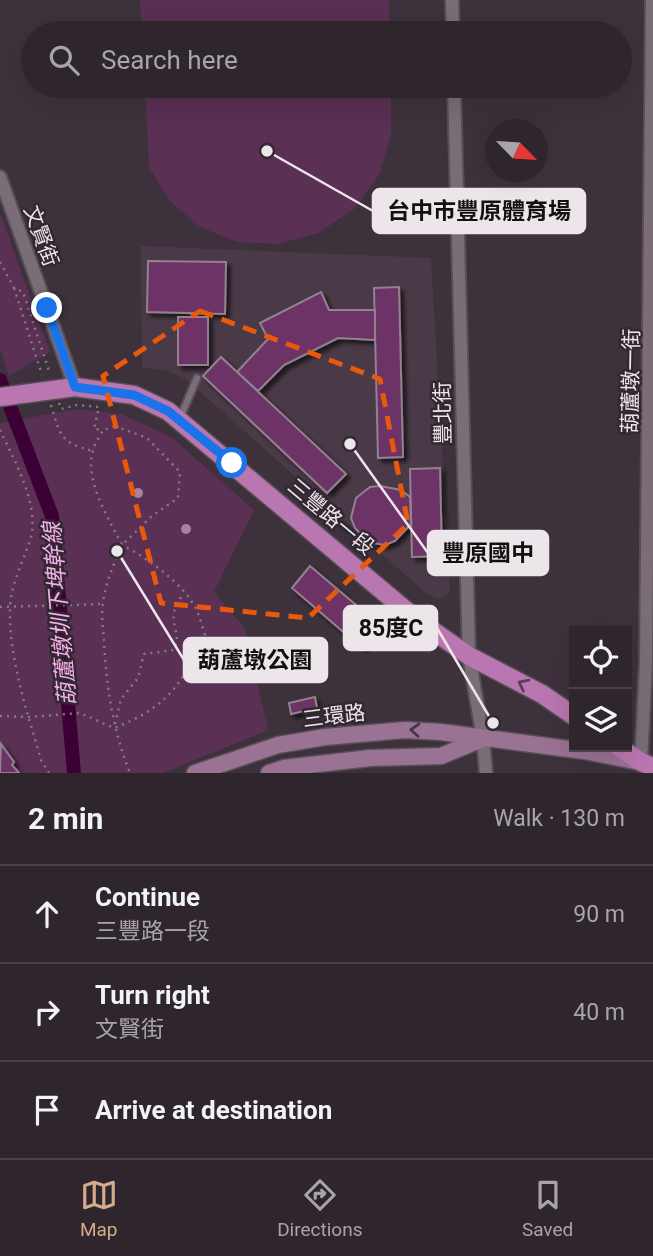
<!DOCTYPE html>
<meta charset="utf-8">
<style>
:root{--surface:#2e262c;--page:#3a3238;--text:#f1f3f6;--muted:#a7a5a9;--line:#494348;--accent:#d6ab8b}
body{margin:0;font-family:Roboto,"Noto Sans TC",sans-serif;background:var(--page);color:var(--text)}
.controls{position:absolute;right:21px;bottom:21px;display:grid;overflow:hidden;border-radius:0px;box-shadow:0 7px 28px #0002}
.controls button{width:63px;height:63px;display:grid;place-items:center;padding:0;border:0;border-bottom:2px solid var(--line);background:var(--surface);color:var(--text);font:35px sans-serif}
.compass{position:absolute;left:485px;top:119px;width:63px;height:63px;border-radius:50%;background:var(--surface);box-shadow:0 7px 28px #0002;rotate:115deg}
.stop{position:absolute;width:21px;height:21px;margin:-16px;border:5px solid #1a73e8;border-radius:50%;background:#fff}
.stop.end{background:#1a73e8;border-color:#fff;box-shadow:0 2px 7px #0008}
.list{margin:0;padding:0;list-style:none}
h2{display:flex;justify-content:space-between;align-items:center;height:91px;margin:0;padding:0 28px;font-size:30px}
h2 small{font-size:23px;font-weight:400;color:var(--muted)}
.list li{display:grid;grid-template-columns:46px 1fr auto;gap:21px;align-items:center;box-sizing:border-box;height:98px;padding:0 28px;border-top:2px solid var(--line)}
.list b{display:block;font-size:26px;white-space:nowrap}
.list p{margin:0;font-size:23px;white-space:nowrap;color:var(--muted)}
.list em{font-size:23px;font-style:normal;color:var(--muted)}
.icon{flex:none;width:38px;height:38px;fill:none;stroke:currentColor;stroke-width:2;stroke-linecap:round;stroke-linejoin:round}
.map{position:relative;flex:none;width:653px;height:773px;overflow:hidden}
.search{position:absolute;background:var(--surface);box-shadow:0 7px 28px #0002;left:21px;right:21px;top:21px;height:77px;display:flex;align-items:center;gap:18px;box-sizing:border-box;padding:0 24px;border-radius:38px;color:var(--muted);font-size:26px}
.sheet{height:385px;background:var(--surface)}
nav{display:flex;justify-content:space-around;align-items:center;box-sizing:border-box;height:98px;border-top:2px solid var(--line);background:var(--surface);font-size:19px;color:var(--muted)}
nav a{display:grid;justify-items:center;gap:4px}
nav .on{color:var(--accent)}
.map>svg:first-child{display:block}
</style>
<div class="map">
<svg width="653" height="773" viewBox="0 0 653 773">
<defs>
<filter id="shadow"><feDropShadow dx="4" dy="4" stdDeviation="2" flood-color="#0009"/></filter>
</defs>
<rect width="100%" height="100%" fill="#3d323b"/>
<path fill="#4a3a47" d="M141,246L431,258L450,590L447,595L438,599L427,594L186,379L165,370L142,368Z"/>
<g fill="#5a3055">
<path d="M140,0H389L390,33H142Z"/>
<path d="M145,86H391V134L379,175L354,209L318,233L277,244L237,242L200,227L170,201L149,167Z"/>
<path d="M0,213L50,352L9,376L0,348Z"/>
<path d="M78,409L121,414L171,437L254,510L214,592L245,629L268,730L163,773H0V423Z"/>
</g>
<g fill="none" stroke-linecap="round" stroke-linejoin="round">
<path stroke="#3c0037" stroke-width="14" d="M0,380L52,516L74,773"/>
</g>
<g fill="#6d3066" stroke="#90838e" stroke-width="2" filter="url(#shadow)">
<path d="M148,261L226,262L225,314L147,312Z"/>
<path d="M399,287L403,457L378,458L374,288Z"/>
<path d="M321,292L329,310H375V340L338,338L284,365L258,391L237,372L268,339L260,323Z"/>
<rect x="178" y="317" width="30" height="48"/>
<path d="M221,357L346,474L327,493L203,376Z"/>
<path d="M440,468L442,556L412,557L410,469Z"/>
<path d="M380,486L401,490L410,497L411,524L395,541L385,545L373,543L364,538L355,528L351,518L356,498L370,487Z"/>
<path d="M310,566L381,626L362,648L292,588Z"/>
<path d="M315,697L317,708L291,714L289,703Z"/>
<path d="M1,744L14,762L12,765L19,773H0Z"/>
</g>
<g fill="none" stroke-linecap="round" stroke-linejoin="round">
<defs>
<path id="lane" d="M180,418L197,378"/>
<g id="street">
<path d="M452,0L453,33"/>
<path d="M454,86L469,656L483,738L486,773"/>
<path d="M0,177L75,387"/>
<path d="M641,762L646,660L652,0"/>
</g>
<g id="secondary">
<path d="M195,773L278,745L325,737L405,730L441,732L584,751L640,762"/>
<path d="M269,773L284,768L370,758L441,756L482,739"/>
</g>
<g id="primary">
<path d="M0,397L75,387L134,395L168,411L415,618L469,656L542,694L574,716"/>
<path d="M619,747L641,762L653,767"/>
</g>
</defs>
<use href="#lane" stroke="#584f56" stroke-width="10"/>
<use href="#street" stroke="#584f56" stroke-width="16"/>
<use href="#secondary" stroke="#584f56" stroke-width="19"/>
<use href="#primary" stroke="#584f56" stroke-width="21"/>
<g stroke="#847a82" stroke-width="2.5" stroke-dasharray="2 5" stroke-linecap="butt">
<path d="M0,262L14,288L23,292L50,374"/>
<path d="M14,288L42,375"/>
<path d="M59,403L61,409L77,405L99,407L94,429L102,430"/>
<path d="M51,405C60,435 60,443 93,451"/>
<path d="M115,426L147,438L180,472L178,498L152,516L122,545C109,519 84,481 93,450C95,443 100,436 103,430Z"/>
<path d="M0,430C14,460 39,503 31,537C24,561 11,582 10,608C9,660 27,711 41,760L49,773"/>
<path d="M0,607L102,604"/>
<path d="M0,716L29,717L80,713L114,728C167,708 182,684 205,635C202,626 200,617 196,609C184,584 146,557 122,545C114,564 106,581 103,602C101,614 103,628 104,640C106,686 113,730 130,773"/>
<path d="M115,724L121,699L138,678L144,654L174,650C184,630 162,621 183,595"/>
</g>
<use href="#lane" stroke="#7a6d77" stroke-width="6"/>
<use href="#street" stroke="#7a6d77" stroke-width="12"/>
<use href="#secondary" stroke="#9a7294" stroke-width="16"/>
<use href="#primary" stroke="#ba76b1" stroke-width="18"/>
</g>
<g fill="#a783a0">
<circle cx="138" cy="493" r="5"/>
<circle cx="186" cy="529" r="5"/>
</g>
<defs><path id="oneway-chevron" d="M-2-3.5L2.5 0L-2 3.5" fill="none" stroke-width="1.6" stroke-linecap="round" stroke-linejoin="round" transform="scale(1.75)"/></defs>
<use stroke="#5b3f57" href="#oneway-chevron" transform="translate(523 684) rotate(-153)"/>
<use stroke="#473745" href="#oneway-chevron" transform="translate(415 730) rotate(-177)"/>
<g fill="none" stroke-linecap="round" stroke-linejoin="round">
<path stroke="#1a73e8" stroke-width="9" d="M47,308L75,387L134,395L168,411L232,463"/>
</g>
<path fill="none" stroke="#e8590c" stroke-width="5" stroke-dasharray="14 9" stroke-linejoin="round" d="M200,311L380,379L408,524L308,618L161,603L103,376Z"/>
<g text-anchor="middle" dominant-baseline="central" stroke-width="5" stroke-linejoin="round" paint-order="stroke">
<g font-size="21" fill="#ece5ea" stroke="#322831">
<text transform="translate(41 236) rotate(70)">文賢街</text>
<text transform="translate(631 381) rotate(-89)">葫蘆墩一街</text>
<text transform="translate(443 413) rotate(-91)">豐北街</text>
<text transform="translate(331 517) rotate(40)">三豐路一段</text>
<text transform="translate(334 716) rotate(-7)">三環路</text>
</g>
<g font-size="23" font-style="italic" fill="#f6aeeb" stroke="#322831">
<text transform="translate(60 614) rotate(-95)">葫蘆墩圳下埤幹線</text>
</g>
</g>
<path fill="none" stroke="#ece5ea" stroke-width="2.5" d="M267 151L373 211M350 444L428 553M493 723L437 628M117 551L184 660"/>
<g fill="#ece5ea" stroke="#322831" stroke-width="2.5">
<circle cx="267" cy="151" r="7"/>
<circle cx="350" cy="444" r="7"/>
<circle cx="493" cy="723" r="7"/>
<circle cx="117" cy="551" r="7"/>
</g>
<g fill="#ece5ea" stroke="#ece5ea" stroke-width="2.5">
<rect x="373" y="189" width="212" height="44" rx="7"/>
<rect x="428" y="531" width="120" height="44" rx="7"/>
<rect x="344" y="606" width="93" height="44" rx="7"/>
<rect x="184" y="638" width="143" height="44" rx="7"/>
</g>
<g font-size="23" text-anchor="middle" font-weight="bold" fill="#111">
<text x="479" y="219">台中市豐原體育場</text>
<text x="488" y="561">豐原國中</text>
<text x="391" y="636">85度C</text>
<text x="255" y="668">葫蘆墩公園</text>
</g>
</svg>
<div class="controls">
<button><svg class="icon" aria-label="locate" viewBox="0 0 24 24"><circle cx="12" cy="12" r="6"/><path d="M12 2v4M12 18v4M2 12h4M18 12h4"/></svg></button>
<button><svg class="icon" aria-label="layers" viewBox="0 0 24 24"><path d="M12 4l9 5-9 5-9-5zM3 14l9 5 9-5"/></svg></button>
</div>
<svg class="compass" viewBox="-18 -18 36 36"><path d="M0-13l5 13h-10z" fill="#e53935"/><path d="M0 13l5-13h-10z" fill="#a7a5a9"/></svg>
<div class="stop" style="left:232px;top:463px"></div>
<div class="stop end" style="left:47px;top:308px"></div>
<div class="search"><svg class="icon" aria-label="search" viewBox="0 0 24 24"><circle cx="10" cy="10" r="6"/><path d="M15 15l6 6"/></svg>Search here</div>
</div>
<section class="sheet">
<h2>2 min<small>Walk · 130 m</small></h2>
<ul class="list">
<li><svg class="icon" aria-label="ahead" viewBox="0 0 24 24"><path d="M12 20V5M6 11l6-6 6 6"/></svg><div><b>Continue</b><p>三豐路一段</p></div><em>90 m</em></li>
<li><svg class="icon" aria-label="right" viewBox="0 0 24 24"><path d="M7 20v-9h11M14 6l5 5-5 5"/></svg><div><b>Turn right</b><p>文賢街</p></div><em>40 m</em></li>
<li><svg class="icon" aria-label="arrive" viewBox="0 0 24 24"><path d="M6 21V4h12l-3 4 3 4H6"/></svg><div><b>Arrive at destination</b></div></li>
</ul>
</section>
<nav>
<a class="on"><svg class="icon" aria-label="map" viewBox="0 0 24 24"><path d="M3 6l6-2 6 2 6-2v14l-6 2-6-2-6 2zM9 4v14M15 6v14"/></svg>Map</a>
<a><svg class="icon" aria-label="directions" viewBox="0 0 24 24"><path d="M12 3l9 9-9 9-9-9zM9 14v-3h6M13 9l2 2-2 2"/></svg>Directions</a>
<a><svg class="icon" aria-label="saved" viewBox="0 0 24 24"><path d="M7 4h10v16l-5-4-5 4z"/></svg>Saved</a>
</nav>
